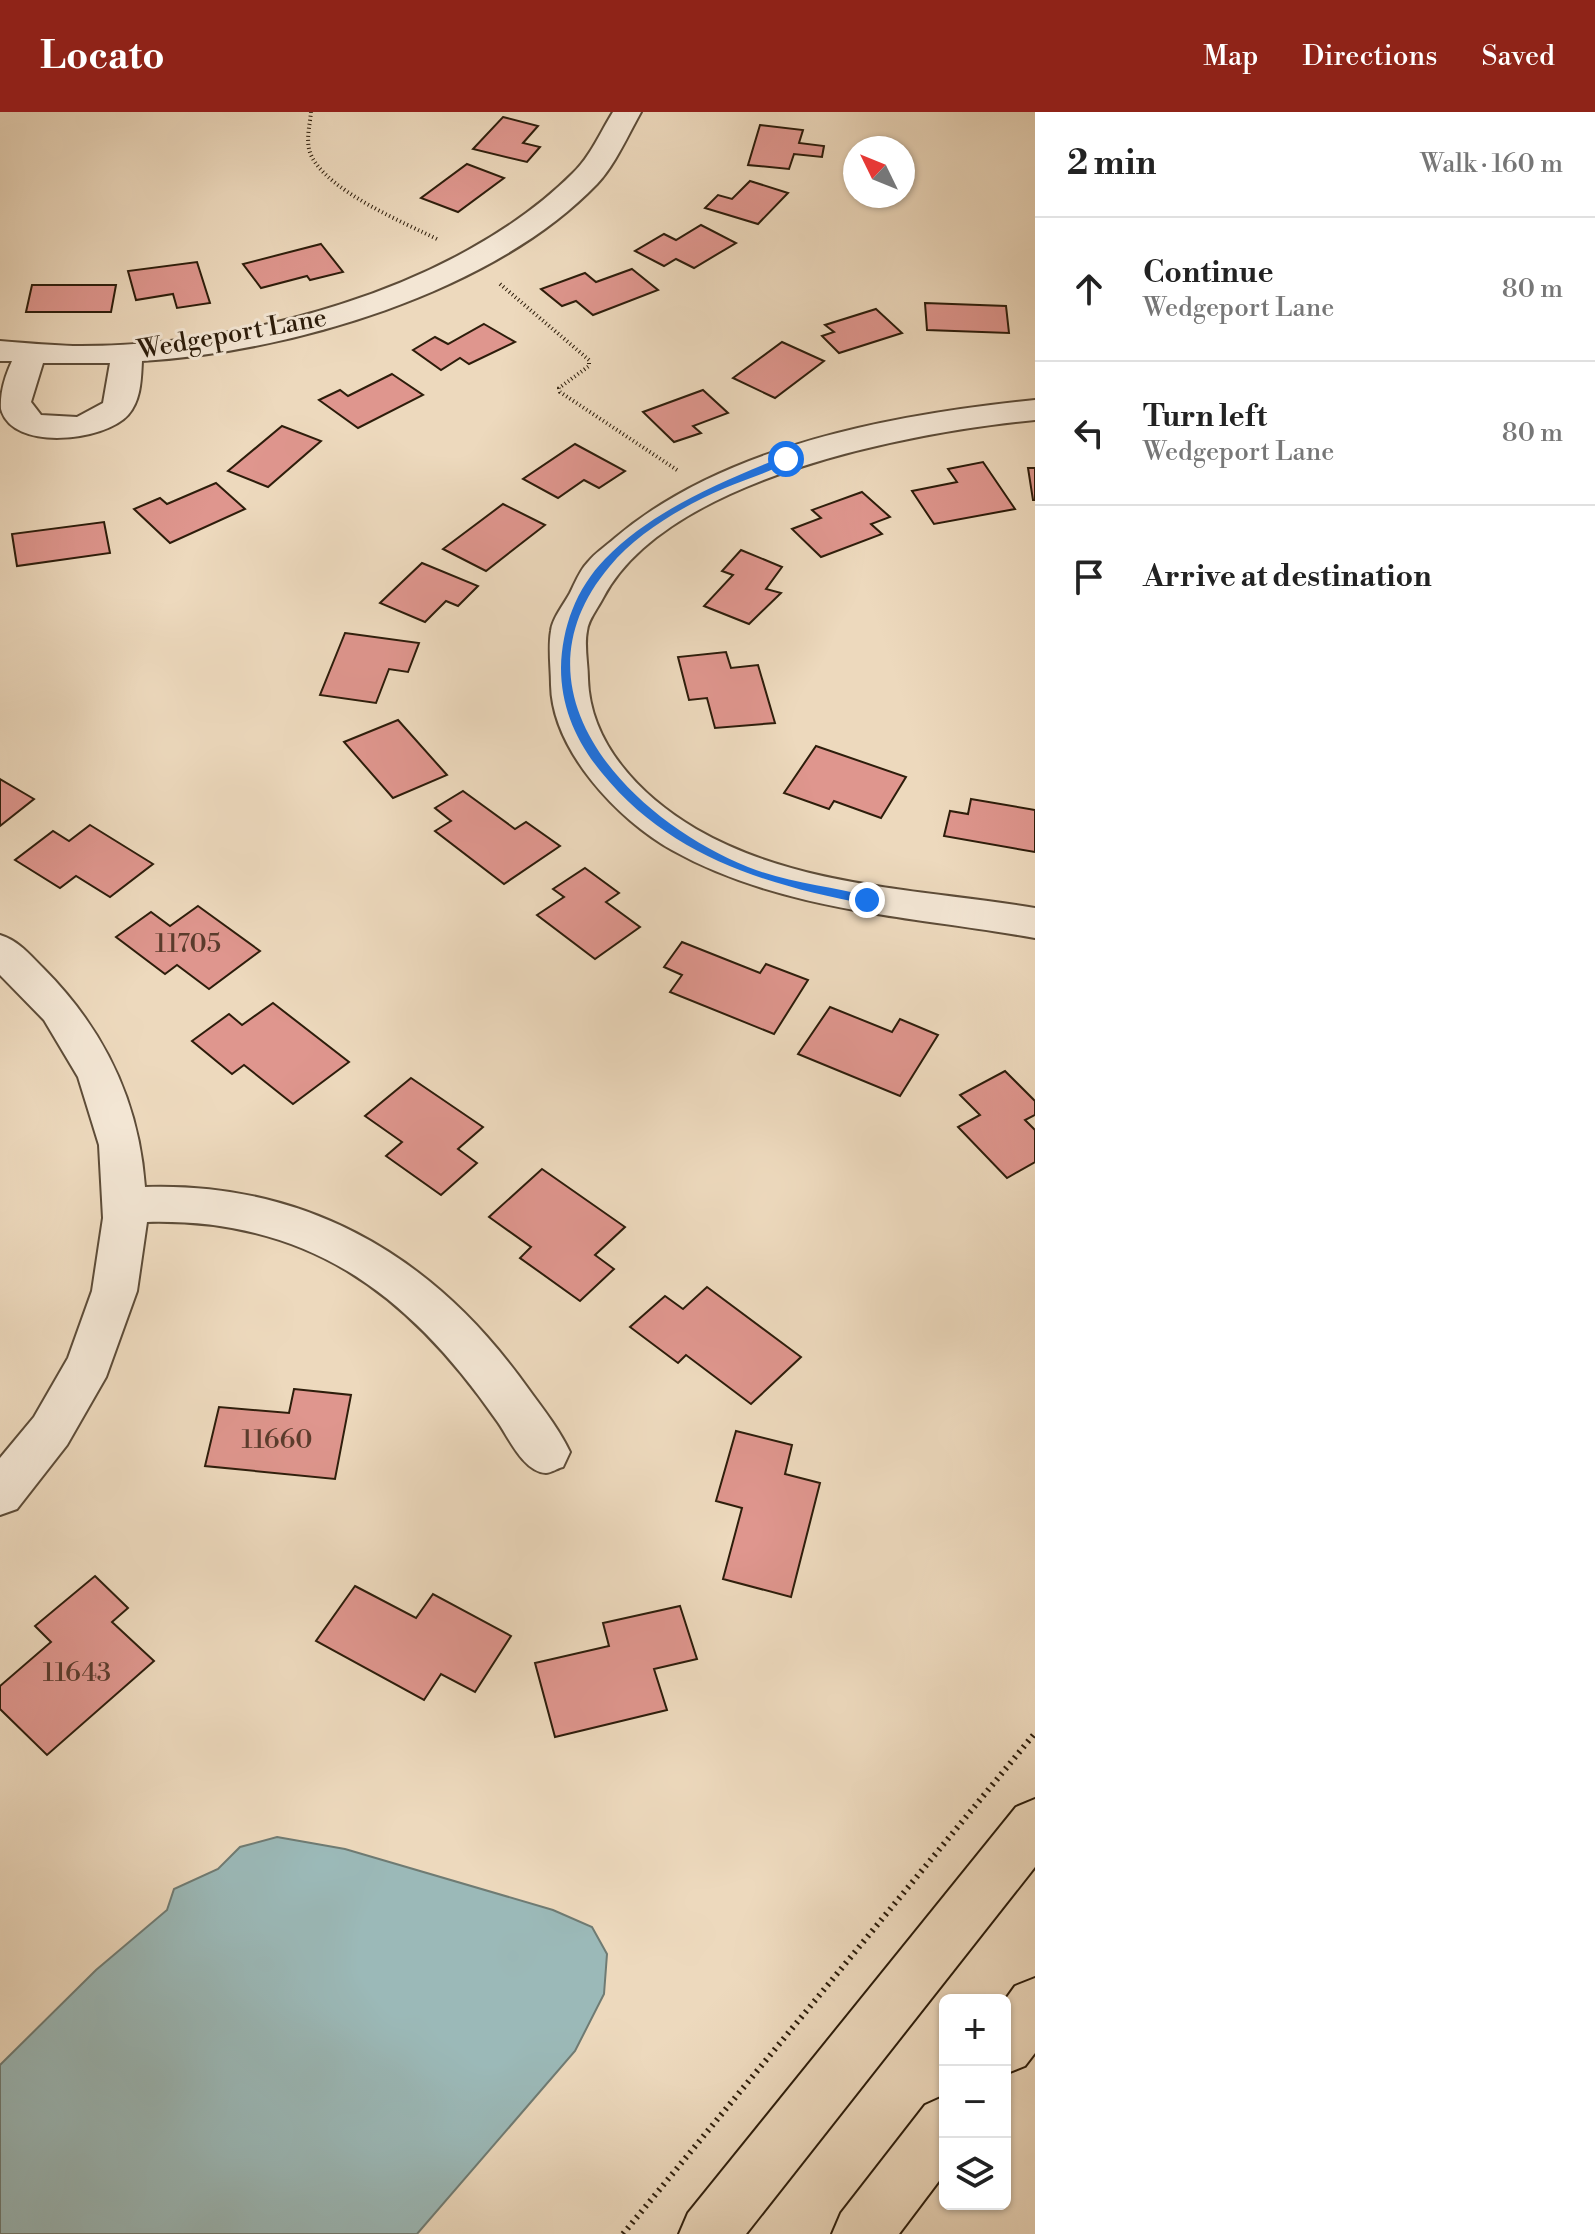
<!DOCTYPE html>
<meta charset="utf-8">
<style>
:root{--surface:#fff;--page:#f2f2f2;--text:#222;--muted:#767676;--line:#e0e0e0;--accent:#8f2418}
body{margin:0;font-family:"Libre Bodoni",serif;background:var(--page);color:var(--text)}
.controls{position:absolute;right:24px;bottom:24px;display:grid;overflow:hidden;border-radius:12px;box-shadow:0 2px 6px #0004}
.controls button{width:72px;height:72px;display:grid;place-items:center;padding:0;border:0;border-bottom:2px solid var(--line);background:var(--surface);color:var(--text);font:40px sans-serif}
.compass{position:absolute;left:843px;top:24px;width:72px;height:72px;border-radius:50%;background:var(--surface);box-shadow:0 2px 6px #0004;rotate:313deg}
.stop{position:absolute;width:24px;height:24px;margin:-18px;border:6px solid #1a73e8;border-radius:50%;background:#fff}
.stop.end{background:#1a73e8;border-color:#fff;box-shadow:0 2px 8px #0008}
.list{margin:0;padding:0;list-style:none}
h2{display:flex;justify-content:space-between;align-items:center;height:104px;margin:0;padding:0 32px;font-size:34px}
h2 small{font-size:26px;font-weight:400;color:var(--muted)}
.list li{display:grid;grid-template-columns:52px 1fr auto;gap:24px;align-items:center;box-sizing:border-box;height:144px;padding:0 32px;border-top:2px solid var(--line)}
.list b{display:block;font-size:30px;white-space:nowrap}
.list p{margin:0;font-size:26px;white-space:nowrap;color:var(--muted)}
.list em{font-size:26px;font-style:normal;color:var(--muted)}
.icon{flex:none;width:44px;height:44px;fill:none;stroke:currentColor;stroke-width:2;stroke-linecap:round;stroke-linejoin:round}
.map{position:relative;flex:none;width:1035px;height:2122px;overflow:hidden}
header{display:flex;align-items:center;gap:48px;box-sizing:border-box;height:112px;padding:0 40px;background:var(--accent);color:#fff}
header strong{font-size:38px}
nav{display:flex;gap:44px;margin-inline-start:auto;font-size:28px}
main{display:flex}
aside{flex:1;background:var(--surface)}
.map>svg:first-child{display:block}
</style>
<header>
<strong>Locato</strong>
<nav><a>Map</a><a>Directions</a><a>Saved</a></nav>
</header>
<main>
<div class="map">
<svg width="1035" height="2122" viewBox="0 0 1035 2122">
<rect width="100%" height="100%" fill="#edd9bd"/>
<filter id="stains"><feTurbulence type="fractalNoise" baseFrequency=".0025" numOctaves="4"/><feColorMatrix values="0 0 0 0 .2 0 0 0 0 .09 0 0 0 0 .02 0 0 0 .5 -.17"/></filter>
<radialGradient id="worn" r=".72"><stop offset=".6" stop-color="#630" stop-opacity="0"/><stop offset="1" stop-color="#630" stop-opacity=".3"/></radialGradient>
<path fill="#9bb9b8" stroke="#6f7b73" stroke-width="2" d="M277,1725L345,1737L553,1798L592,1815L607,1842L604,1882L575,1939L417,2122H0V1953L96,1858L167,1798L174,1777L218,1757L240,1735Z"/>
<g fill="#df968e" stroke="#2d1d0b" stroke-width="2">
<path d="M503,5L538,14L523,31L540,35L527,50L473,37Z"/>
<path d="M760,13L803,18L799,31L824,34L822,45L794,42L789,57L748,53Z"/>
<path d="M467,52L504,66L458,100L421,86Z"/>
<path d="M750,69L788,81L758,112L705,96L718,83L732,87Z"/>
<path d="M701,113L736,131L694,156L676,147L664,154L635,139L664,122L676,128Z"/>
<path d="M321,132L343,160L310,168L307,164L261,176L243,152Z"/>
<path d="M197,150L210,191L177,196L173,182L136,188L128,159Z"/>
<path d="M632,157L658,178L593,203L576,189L562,194L541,177L585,161L596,170Z"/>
<path d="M32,173H116L111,200H26Z"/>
<path d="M925,191L1006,194L1009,221L927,218Z"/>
<path d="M876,197L902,221L839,241L822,224L834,220L825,213Z"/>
<path d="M484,212L515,230L469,252L460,246L441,258L413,238L435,225L448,232Z"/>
<path d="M782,230L824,249L775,286L733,266Z"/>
<path d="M392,262L423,283L358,316L319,288L340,278L348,284Z"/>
<path d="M703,278L728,301L693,314L701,321L674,330L643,300Z"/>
<path d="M282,314L321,329L268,375L228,359Z"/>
<path d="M575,332L625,359L599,376L584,368L558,386L523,367Z"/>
<path d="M983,350L1015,397L934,412L912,379L957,370L948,357Z"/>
<path d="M1028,356H1035V388H1033Z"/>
<path d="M216,371L245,397L170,431L134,397L160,386L167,392Z"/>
<path d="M862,380L890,405L871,412L882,422L821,445L792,417L821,406L812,398Z"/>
<path d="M503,392L545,413L486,459L443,437Z"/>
<path d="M104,410L110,441L17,454L12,422Z"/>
<path d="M741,438L782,455L766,477L781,481L749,512L704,494L733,463L722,459Z"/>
<path d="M422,451L478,474L458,494L446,489L425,510L380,491Z"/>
<path d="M345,521L419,531L408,560L389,557L376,591L320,583Z"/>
<path d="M726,540L731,556L758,553L775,611L715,616L707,586L689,588L678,545Z"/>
<path d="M398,608L447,663L393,686L344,630Z"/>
<path d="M816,634L906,665L881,706L834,689L829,697L784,681Z"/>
<path d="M0,667L34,687L0,714Z"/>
<path d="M463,679L515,717L526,710L560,734L504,772L435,719L451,709L435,696Z"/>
<path d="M971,687L1035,698V740L944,724L950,699L968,702Z"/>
<path d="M90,713L153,752L110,785L76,764L60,776L15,748L53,719L69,729Z"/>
<path d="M585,756L619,781L606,790L640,815L595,847L537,803L564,785L553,777Z"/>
<path d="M198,794L260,839L209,877L177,853L165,862L116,825L151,800L170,814Z"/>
<path d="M682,830L760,861L766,852L808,868L774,922L670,880L682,863L664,855Z"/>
<path d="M273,891L349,950L293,992L244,953L232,962L192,929L229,902L242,913Z"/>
<path d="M830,895L892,920L900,907L938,923L900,984L798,942Z"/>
<path d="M1005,959L1035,989V1003L1025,1008L1035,1018V1050L1007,1066L958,1015L980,1003L960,983Z"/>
<path d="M411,966L483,1015L458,1037L477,1051L441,1083L386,1044L402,1030L365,1004Z"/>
<path d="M542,1057L625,1115L595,1143L614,1157L580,1189L520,1146L531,1135L489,1105Z"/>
<path d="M707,1175L801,1245L751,1292L686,1243L678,1251L630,1215L665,1184L683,1197Z"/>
<path d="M294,1277L351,1283L335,1367L205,1354L219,1295L289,1301Z"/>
<path d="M736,1319L792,1333L785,1362L820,1371L791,1485L723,1467L742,1396L716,1389Z"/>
<path d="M95,1464L128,1496L112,1510L154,1549L47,1643L0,1597V1574L51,1530L35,1514Z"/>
<path d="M355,1474L416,1506L433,1482L511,1524L475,1580L441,1562L424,1588L316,1529Z"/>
<path d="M680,1494L697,1547L654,1557L667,1598L555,1625L535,1551L609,1534L603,1511Z"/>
</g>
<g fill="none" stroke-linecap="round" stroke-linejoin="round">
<defs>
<g id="minor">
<path d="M613,0H641C628,23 615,53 597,72C492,181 290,240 142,249C141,268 141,288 128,303C105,329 12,340 1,297C0,280 5,264 12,249H0V229C24,231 49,233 73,234C237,236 455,179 573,61C590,45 601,19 613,0ZM43,251H110L103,291L77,305L41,303L31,290Z"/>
<path d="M1035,288V308C910,320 666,366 603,486C598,496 588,508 587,519C584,534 588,552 588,567C590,633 642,685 696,717C798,776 922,777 1035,796V826C912,804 783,800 672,738C618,708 552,638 551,573C551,556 548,536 551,519C552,507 564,492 570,481C575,471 580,458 588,450C595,441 606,434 615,426C724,333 896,302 1035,288Z"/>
<path d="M0,823C19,829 29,842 43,856C104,917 139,989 145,1075C302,1070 427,1140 519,1264C537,1289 557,1313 570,1340L563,1355C558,1356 551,1361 546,1361C523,1360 508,1324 497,1309C408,1181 308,1106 147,1110L137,1179L106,1265L67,1333L17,1397L0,1403V1346L34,1305L68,1246L92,1179L103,1106L99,1033L78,965L44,908L0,863Z"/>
</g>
<g id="major">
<path d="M1035,1687V1755L746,2122H679L688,2101L1016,1695Z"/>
<path d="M1035,1866V1941L1025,1954L1005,1962V1888L1015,1874Z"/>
<path d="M945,1984V2061L899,2122H832L841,2101L925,1993Z"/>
</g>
</defs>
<use href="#minor" stroke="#5d4c38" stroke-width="4"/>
<use href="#major" stroke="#2d1d0b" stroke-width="4"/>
<g stroke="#2d1d0b" stroke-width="4" stroke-dasharray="1 3" stroke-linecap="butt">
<path d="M311,0C310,13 305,30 311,43C327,79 405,111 439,128"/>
<path d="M500,172L589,248V254L559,276L560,280L677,358"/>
</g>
<path stroke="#2d1d0b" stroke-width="6" stroke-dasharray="2 5" stroke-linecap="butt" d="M623,2122L1035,1621"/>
<use href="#minor" fill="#f3e6d4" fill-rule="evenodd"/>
<use href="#major" fill="#edd9bd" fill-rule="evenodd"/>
</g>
<path fill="#1a73e8" d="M782,345L791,347C773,360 746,367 725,376C685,393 638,420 610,454C504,579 630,707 748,755C788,771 830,774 871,785L873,788L867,792C766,773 669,744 602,661C577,631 561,596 561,556C562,515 576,477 605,447C654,397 720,371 782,345Z"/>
<g text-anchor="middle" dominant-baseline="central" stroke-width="6" stroke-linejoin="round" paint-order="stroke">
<g font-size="26" fill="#2d1d0b" stroke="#f3e6d4">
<text transform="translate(232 222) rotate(-10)">Wedgeport Lane</text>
</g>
<g font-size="26" fill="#5a3b2c">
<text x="188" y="832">11705</text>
<text x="277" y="1328">11660</text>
<text x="77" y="1561">11643</text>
</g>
</g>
<rect width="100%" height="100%" filter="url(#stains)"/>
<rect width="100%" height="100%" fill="url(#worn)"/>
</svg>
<div class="controls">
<button>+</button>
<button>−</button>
<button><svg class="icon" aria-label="layers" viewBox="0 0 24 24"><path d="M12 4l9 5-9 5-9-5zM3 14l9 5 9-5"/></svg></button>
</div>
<svg class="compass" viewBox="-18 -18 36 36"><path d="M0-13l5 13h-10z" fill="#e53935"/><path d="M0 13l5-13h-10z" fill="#767676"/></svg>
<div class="stop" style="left:786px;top:347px"></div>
<div class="stop end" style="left:867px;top:788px"></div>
</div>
<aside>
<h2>2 min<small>Walk · 160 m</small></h2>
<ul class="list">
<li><svg class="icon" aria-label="ahead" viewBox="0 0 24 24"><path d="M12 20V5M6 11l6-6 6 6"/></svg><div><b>Continue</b><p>Wedgeport Lane</p></div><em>80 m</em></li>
<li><svg class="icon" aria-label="left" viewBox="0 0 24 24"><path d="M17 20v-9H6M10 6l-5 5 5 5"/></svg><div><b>Turn left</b><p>Wedgeport Lane</p></div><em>80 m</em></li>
<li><svg class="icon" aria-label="arrive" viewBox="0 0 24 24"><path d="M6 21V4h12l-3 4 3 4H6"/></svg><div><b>Arrive at destination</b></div></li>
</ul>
</aside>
</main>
